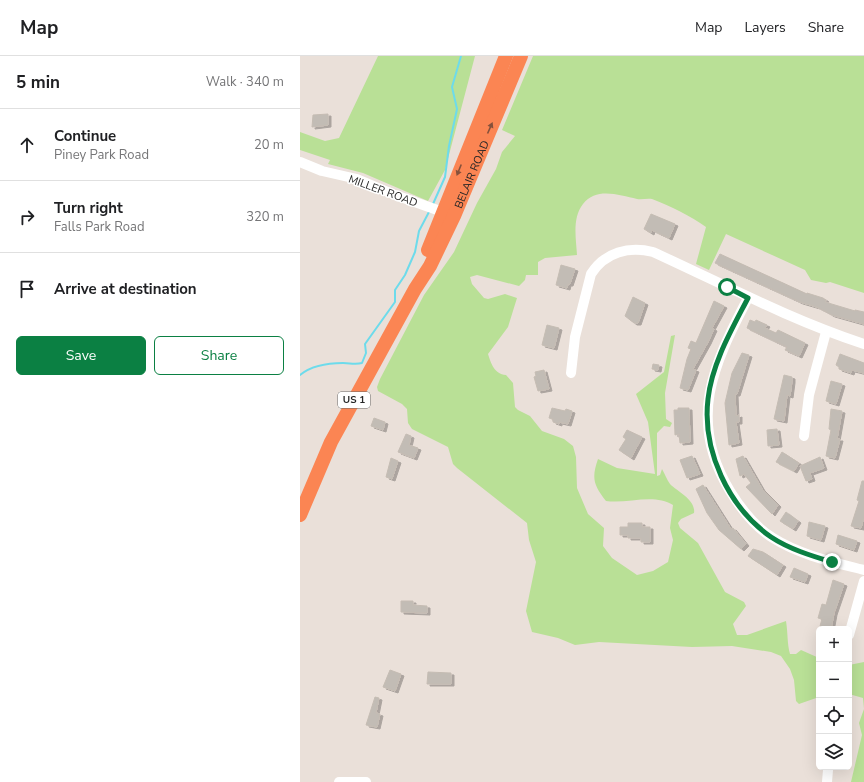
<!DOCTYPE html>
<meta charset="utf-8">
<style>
:root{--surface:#fff;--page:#f6f6f6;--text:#202124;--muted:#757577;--line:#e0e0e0;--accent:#0b8043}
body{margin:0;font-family:"Nunito Sans",sans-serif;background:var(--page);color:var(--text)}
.controls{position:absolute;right:12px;bottom:12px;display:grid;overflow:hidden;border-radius:6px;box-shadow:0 4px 16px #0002}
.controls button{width:36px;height:36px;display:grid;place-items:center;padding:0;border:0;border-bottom:1px solid var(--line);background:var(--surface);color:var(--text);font:20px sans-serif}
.stop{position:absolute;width:12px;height:12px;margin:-9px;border:3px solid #0b8043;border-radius:50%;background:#fff}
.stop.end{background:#0b8043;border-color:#fff;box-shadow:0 1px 4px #0008}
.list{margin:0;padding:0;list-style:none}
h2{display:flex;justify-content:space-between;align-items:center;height:52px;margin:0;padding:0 16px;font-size:17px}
h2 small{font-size:13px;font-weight:400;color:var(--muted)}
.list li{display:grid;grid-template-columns:26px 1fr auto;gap:12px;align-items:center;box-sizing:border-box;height:72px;padding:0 16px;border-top:1px solid var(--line)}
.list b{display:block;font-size:15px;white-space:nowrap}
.list p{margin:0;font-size:13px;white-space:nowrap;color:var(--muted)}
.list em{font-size:13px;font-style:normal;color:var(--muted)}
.actions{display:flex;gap:8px;padding:12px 16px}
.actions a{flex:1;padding:9px 0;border:1px solid var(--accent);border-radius:6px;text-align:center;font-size:14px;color:var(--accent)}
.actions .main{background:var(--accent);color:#fff}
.icon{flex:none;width:22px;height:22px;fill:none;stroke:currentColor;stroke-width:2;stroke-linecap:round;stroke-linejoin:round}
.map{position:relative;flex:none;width:564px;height:726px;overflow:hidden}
header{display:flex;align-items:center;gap:24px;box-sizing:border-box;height:56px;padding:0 20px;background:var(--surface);border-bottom:1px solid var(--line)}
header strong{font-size:19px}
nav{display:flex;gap:22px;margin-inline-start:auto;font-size:14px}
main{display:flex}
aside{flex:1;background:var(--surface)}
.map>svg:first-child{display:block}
</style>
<header>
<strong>Map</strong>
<nav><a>Map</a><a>Layers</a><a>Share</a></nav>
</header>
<main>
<aside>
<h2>5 min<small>Walk · 340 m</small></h2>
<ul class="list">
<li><svg class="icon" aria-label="ahead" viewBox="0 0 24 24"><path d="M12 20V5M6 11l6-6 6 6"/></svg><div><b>Continue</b><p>Piney Park Road</p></div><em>20 m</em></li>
<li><svg class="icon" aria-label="right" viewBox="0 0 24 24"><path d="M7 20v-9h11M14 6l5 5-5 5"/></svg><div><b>Turn right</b><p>Falls Park Road</p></div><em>320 m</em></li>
<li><svg class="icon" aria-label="arrive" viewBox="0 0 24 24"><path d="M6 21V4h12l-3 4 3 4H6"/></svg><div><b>Arrive at destination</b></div></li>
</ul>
<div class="actions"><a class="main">Save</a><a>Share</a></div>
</aside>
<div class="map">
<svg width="564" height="726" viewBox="0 0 564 726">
<defs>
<filter id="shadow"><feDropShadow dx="3" dy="2" stdDeviation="0" flood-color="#0004"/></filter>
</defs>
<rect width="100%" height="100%" fill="#eae0d9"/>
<g fill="#b9e096">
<path d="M78,0H175L145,114L128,145L63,117L28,108L30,104L0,94V76L25,85L39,82Z"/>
<path d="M233,0H564V237L530,226L526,227L511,224L505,214L426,178L409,214L396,208L406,171C391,160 370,150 352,143C347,142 342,144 337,143C319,139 296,131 283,148C272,162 276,182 277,199L245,202L238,206V219H226L225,224L219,230L177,219L170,221L172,228L184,242L188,243L205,238L217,242L208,271L188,298C191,307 194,318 206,319L213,327L215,351L218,354L230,360L242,375L264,383L273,390L276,401L277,432L288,458L304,472L303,490L312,502L337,519L353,515L368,506L373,484L370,472L373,449C354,437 328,448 306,445C294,429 291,423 298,403L317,412L355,418L348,366L336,338L364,316L371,280L375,279L365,337L366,363L372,367L370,371L364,370L357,377V420L360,419L362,413C365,418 367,424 370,428C378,436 396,444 394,457L381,463L378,467L380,472L398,487L425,536L444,546L446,550L433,568L437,579H447L486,565C488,577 487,587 490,598H496L501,594L519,602V641L499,648L496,645L494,624L490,613L481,600L471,596L432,590L392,591L299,586L275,589L258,582L232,576L226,555L236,506L229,484L227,467L157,412L153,408L148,391L112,373L108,367L107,353L102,348L78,335L77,331L80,323L124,239L154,196L177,147L196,113L202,96L215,80L202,74Z"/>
<path d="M564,606V726H551L562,679L559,667L564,653L563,642L549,638V609Z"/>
</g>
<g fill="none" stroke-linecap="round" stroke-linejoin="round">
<g stroke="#6ddbeb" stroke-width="2">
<path d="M133,148L145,121L149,90L157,53L152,31L161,0"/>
<path d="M0,319C11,310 29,307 43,307C50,307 55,309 62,307L66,297L65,288L95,246V234L105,219L115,196L119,175L130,154"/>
</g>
</g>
<g fill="#c2bcb5" stroke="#c5bcb3" filter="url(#shadow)">
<path d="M28,58V69L12,71L13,59Z"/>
<path d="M351,158L375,168L369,182L352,174L351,177L344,173Z"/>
<path d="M420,198L507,238V237L523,242L526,244L525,246L555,255V254L564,256V268L532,259L517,251L500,246L415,207Z"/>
<path d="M261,209L275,213L270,228H268L267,232L256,229Z"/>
<path d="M333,241L345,247L338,267H334L325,260Z"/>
<path d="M414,245L424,250L412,272L414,273L408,286L393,313L396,314L388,334L380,332L387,303L391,293L388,292L391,285L396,287Z"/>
<path d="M450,264L455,266L456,264L467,269L465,272L476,277L478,274L505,287L499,300L485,294L487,291L447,272Z"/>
<path d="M247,269L259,272L254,292L242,289Z"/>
<path d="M442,297L449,299L437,338H435L436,360L439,359V366H436L439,387L429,389L425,347L432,317Z"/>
<path d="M540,298L564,307V317L552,314L551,317L539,313V311L536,309Z"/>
<path d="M353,308L359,309L358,314L352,313Z"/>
<path d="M244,314L249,333L238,335L234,321L236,320L235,316Z"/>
<path d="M484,319L492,321V325L490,340L487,339L484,365L474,363Z"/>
<path d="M531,325L542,328L536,348L526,345Z"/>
<path d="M252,352L265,355L266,353L272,355L268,368L259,366V368L253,366V363L249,362Z"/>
<path d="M378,352H389L390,386L380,387L379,378L375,379L374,354H378Z"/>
<path d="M531,353L542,355L537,383H540L535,402L526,400L531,374L529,373Z"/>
<path d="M74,362L85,366L83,374L71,370Z"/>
<path d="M477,373L479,389L468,390L467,374Z"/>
<path d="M327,374L342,381L331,402L319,394L326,383L323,381Z"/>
<path d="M106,378L111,380L109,389L118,392L114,402L98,396Z"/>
<path d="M482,396L499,407L494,415L476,406Z"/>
<path d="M392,400L400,418L387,422L380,404Z"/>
<path d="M443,400L462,433L478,449L472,458L446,431L451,427L444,418L440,420L436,403Z"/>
<path d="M520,401L524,412L510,417L512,423L506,425L500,410Z"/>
<path d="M91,402L98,405L92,423L86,421Z"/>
<path d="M562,425H564V461L561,472L551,470L559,445L557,444Z"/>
<path d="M403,429L431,473L433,472L446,488L441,493L419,474L407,457L396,433Z"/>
<path d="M486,456L498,465L493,473L480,465Z"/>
<path d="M509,466L525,470L521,484L507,480Z"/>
<path d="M328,467H342V471H350V486H341V482H328V479H320V471H328Z"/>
<path d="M538,479L557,485L554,494L536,488Z"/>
<path d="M453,493L463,496L483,509L477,519L448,500Z"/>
<path d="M494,512L508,518L505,526L490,521Z"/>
<path d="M533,524L544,528L534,557L531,573L520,570L522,563L518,562L522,548L526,549Z"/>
<path d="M101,545H113V549L127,550V557L101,556Z"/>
<path d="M90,614L101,618L95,635L83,631Z"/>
<path d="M128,616L151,617V628H127Z"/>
<path d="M75,641L79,642L76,657L80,658L77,671L66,669Z"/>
</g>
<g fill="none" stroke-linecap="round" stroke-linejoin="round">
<g stroke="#fff" stroke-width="10">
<path d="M0,106L22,115L57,123L95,139L143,156"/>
<path d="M448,242C413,309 387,364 430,435C441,453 455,471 473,482C500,499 533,506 564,514"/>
<path d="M271,317L275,281L291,218C305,196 329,190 353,196C423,228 491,264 564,288"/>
<path d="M504,380L509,339L526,276"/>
<path d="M549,579L564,525"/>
<path d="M39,726H66"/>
<path d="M527,726L528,714"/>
</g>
<g stroke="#fb8553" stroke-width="14">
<path d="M128,194L206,0"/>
<path id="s1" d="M0,459L31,386L115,233L130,210L154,160L221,0"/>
</g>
</g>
<defs><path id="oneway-solid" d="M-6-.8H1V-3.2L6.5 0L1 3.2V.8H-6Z"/></defs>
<g fill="#86513b">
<use href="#oneway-solid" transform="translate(190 72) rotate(-66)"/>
<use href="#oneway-solid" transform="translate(159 114) rotate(112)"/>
</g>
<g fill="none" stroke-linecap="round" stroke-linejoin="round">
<path stroke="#0b8043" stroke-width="5" d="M427,231L448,242C432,273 412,307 408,343C402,394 428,451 471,481C489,493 512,500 532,506"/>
</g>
<g text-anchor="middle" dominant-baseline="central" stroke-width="3" stroke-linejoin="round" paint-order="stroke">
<rect fill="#fff" stroke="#686868" stroke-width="1" x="38" y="336" width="32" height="16" rx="3"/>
<g font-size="10" font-weight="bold" fill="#272727">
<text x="54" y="344">US 1</text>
</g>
<g font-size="11" fill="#272727" stroke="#fff">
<text stroke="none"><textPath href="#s1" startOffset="382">BELAIR ROAD</textPath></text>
<text transform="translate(83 135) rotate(20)">MILLER ROAD</text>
</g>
</g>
</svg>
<div class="controls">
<button>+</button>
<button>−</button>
<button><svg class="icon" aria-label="locate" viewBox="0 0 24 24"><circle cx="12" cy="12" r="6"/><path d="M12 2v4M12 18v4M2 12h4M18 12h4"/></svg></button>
<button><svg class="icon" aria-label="layers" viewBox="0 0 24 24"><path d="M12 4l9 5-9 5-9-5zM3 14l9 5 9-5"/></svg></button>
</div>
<div class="stop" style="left:427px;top:231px"></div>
<div class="stop end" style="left:532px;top:506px"></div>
</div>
</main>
